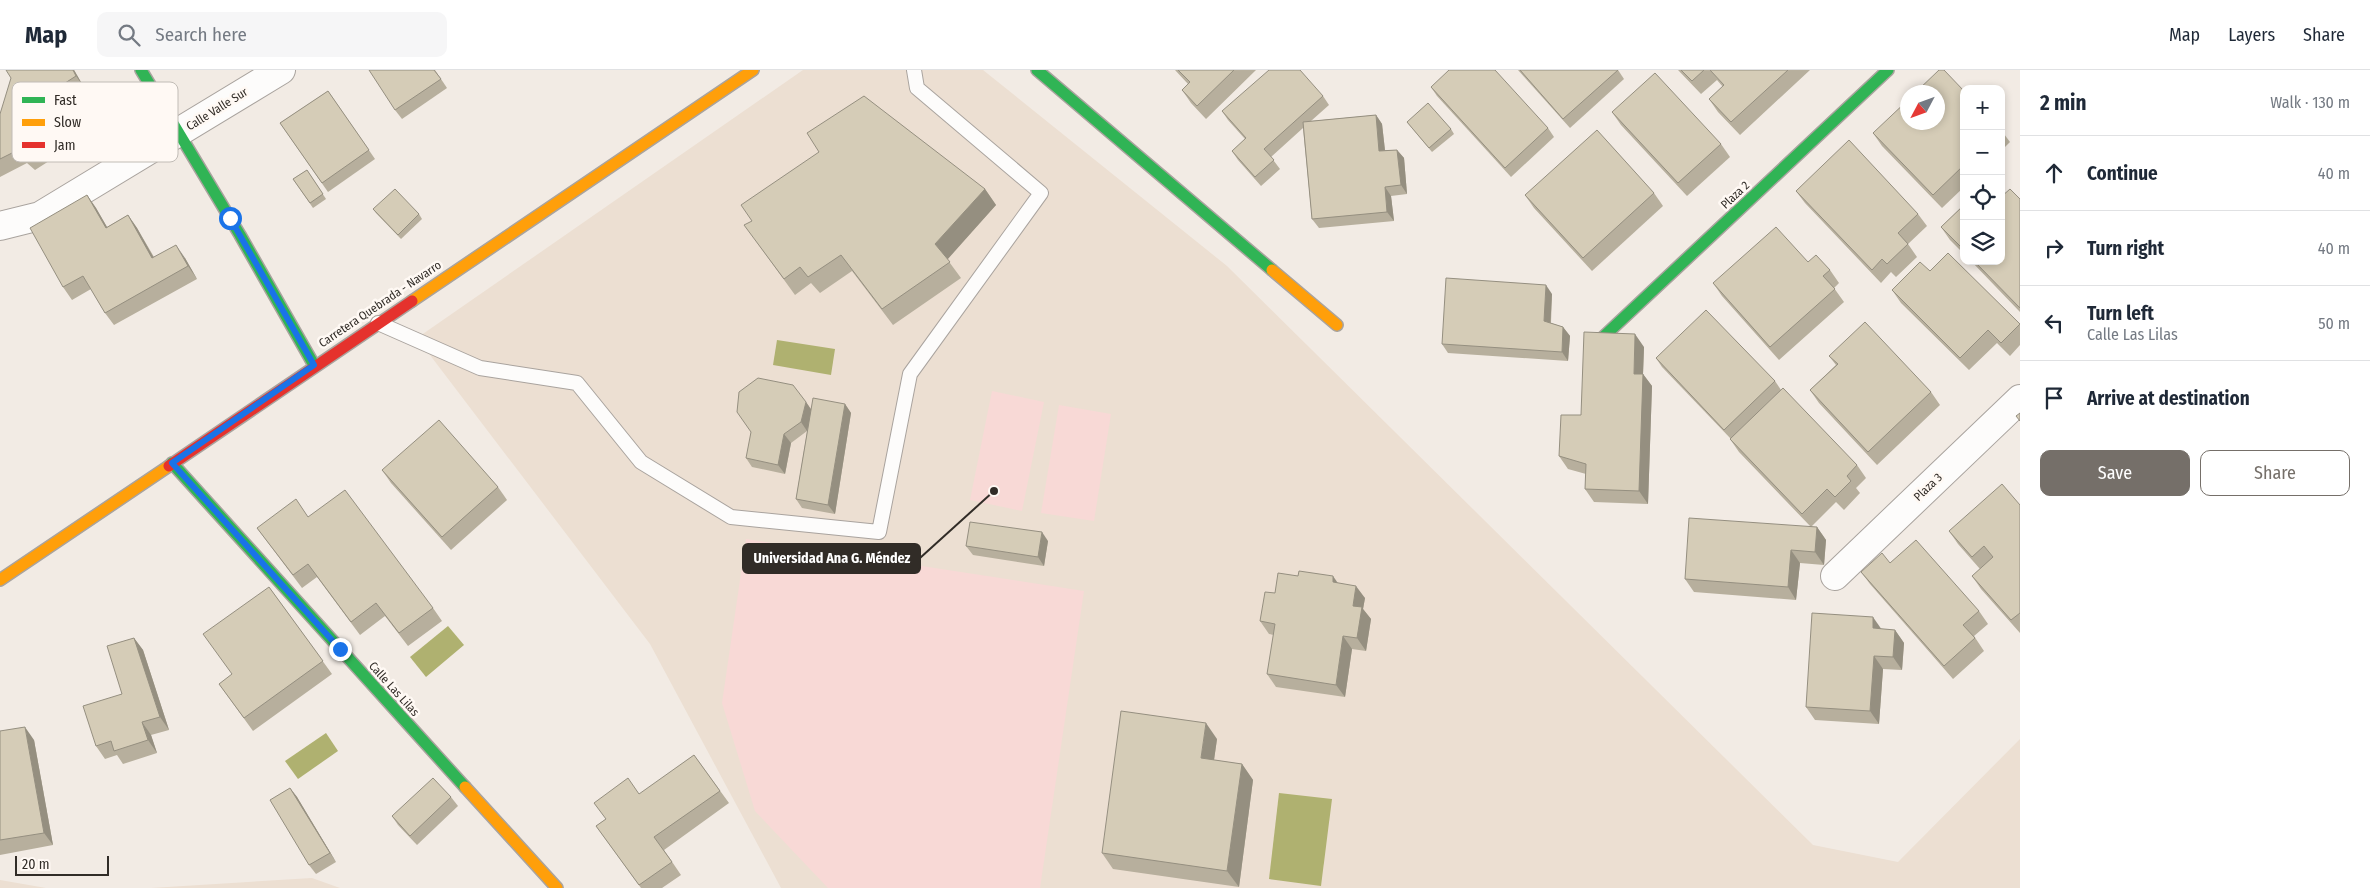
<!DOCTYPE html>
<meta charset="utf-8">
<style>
:root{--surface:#fff;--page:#f6f6f7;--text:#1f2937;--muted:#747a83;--line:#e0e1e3;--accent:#756f69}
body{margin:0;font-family:"Fira Sans Condensed",sans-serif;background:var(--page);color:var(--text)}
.controls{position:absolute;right:15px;top:15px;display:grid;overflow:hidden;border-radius:10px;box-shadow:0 2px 8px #0003}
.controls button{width:45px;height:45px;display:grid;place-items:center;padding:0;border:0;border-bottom:1px solid var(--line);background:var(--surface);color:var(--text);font:25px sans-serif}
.compass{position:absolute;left:1900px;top:15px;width:45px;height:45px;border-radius:50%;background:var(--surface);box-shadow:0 2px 8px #0003;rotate:229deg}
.scale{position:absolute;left:15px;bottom:12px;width:94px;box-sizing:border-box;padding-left:5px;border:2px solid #312c27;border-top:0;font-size:14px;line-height:18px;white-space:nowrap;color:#312c27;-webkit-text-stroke:4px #fff9f4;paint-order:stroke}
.stop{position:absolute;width:15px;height:15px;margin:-11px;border:4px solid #1a73e8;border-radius:50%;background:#fff}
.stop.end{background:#1a73e8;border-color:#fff;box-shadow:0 1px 5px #0008}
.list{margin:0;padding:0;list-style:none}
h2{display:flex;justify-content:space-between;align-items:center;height:65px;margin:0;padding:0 20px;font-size:21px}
h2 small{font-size:16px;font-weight:400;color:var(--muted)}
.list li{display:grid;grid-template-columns:32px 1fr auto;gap:15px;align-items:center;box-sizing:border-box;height:75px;padding:0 20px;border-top:1px solid var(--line)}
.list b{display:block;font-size:19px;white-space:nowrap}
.list p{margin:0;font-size:16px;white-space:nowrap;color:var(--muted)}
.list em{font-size:16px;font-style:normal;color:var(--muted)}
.actions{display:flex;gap:10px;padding:15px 20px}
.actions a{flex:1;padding:11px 0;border:1px solid var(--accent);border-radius:10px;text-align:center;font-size:18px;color:var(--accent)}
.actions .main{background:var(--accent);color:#fff}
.icon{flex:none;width:28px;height:28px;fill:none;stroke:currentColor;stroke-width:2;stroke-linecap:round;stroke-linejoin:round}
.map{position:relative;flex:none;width:2020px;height:818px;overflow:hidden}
header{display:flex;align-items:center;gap:30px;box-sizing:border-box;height:70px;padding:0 25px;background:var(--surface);border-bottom:1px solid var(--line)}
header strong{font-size:24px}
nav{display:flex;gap:28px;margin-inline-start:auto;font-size:18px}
.search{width:350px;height:45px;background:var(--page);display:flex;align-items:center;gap:12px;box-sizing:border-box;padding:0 18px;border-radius:10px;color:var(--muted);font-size:19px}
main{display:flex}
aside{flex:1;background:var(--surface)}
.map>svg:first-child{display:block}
</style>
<header>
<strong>Map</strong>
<div class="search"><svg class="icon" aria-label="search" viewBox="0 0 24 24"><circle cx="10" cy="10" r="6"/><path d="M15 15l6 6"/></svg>Search here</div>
<nav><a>Map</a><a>Layers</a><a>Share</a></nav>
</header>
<main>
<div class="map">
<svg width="2020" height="818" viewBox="0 0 2020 818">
<rect width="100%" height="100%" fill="#f2ebe4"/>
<g fill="#ecdfd2">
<path d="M803,0H983L1227,196L1813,775L1898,792L2020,669V818H781L650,574L417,268Z"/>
<path d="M312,808L340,818H151Z"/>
<path d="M0,810L46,818H0Z"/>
</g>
<g fill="#f8d9d6">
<path d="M992,321L1044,332L1022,441L970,430Z"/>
<path d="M1059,335L1111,344L1094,451L1041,443Z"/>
<path d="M746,469L1084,521L1040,818H828L755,741L722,633Z"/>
</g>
<g fill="#afb170">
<path d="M777,270L835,279L831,305L773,295Z"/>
<path d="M448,556L464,575L426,607L410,587Z"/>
<path d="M326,663L338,681L298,709L285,691Z"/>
<path d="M1279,723L1332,729L1321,816L1269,809Z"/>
</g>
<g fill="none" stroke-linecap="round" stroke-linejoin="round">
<defs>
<path id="lane" d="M378,253L480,298L577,313L641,392L731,447L879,462L910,304L1041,123L917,18L914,0"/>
<g id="street">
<path d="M0,156L40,146L281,0"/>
<path d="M1835,506L2020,329"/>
</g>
<g id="fast">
<path d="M141,0L240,165L314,295"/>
<path d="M1037,0L1272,200"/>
<path d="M1600,270L1888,0"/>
<path d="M172,393L465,717"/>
</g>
<g id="slow">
<path d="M1272,200L1337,255"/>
<path d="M412,231L753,0"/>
<path d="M0,510L169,396"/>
<path d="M465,717L557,818"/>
</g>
<path id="jam" d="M169,396L412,231"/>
</defs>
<use href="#lane" stroke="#a9a39e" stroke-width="16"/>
<use href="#street" stroke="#a9a39e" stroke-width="30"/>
<use href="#fast" stroke="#a9a39e" stroke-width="14"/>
<use href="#slow" stroke="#a9a39e" stroke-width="14"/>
<use href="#jam" stroke="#a9a39e" stroke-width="14"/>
<use href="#lane" stroke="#fdfcfb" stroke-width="14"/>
<use href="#street" stroke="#fdfcfb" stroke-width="28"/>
<use href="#fast" stroke="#30b455" stroke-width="11"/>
<use href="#slow" stroke="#ff9f0a" stroke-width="11"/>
<use href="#jam" stroke="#e5322d" stroke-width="11"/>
</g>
<g fill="#b7af9d">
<path d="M74,0L85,19L71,28L76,35L77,52L61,62L71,77L35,100L27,93L0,107V44Z"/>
<path d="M435,0L447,18L402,49L395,40Z"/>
<path d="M1175,0H1256L1206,49L1191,33L1182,20L1188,14Z"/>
<path d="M1518,0H1618L1624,9L1570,58Z"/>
<path d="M1678,0H1810L1740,65L1718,42L1709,29L1723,17L1717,10L1701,24Z"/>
<path d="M1431,17L1548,58L1554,67L1511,107L1437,26Z"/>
<path d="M328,21L375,89L328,122L280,53Z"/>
<path d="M1964,21V117L1942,138L1882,76L1873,63Z"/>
<path d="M1323,26L1329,35L1311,51L1376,45L1382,54L1385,80H1397L1404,88L1407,124L1391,126L1394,151L1319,158L1312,149L1303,58L1271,87L1280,99L1261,116L1238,90L1232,81L1245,69L1228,50L1222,41Z"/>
<path d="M1612,42L1721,74L1730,87L1687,126L1621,55Z"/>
<path d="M1407,52L1451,59L1454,64L1432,82Z"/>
<path d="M2001,60L2010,72L2001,81Z"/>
<path d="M307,100L326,129L313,138L293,109Z"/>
<path d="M985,119L996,135L947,189L961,208L893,255L852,201L820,223L811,213L795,225L756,171Z"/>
<path d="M1796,121L1918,144L1927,156L1908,174L1917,187L1896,207L1891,202L1881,213L1805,133Z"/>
<path d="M1654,123L1663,136L1592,201L1534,138L1525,125Z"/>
<path d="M87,125L96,138L107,157L128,145L137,158L154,187L185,188L197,209L114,255L105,243L91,219L72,230L63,217Z"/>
<path d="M2020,129V242L1971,191H2001Z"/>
<path d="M1964,135V184L1950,170L1941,157Z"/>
<path d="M373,139L419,144L422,149L401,169L376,143Z"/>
<path d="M1948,183L2020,255V275L2010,286L1997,273L1969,300L1901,233L1892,220L1930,201Z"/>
<path d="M1808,192L1830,200L1839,213L1834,218L1844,232L1779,290L1722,226L1713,213Z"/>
<path d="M1552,224L1551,253L1563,257L1570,266L1568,291L1448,283L1442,274Z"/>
<path d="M1644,277L1643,304L1652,316L1648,434L1594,432L1585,419L1586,404L1568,399L1559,386L1581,345Z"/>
<path d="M1829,286L1931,322L1940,335L1877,395L1819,333L1810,320L1836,295Z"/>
<path d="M1656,288L1775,311L1781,320L1731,369L1662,297Z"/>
<path d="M806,332L811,339L845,334L851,343L835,444L802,438L796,429L808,356L807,361L791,373L785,404L752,397L746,388Z"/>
<path d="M1730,369L1857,395L1866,408L1856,418L1860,423L1844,440L1836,432L1811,457H1817L1826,470L1824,495L1800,493L1796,530L1694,522L1685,509L1811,457L1739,382Z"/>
<path d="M382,400L498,417L507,430L451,480L391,413Z"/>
<path d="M2020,435V563L1981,519L1972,506L1980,499L1958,474L1949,461Z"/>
<path d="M308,447L433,538L442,551L408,576L385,546L360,565L317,507L302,518L257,458Z"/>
<path d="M1048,471L1044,496L973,485L966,476Z"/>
<path d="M1890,493L1979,541L1988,554L1974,566L1984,581L1953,609L1870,514L1861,502Z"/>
<path d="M1338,513L1365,528L1363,539L1371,549L1366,581L1352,579L1345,627L1276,617L1267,604L1274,565L1269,564L1260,551Z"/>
<path d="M269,517L332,604L253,661L219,614L232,605Z"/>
<path d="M1882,559L1895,560L1904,573L1902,600L1883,599L1879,654L1815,650L1806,637Z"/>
<path d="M134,568L143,580L169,660L151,665L157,683L123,694L117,685L105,689L96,676L122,624Z"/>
<path d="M0,661L34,670L53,775L0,785Z"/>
<path d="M1217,669L1214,690L1242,694L1253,710L1239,817L1113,799L1102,783Z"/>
<path d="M694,685L729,733L664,780L681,805L662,818H641L596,756Z"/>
<path d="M290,718L297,727L336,792L316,804L309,795Z"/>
<path d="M451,727L458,736L417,775L398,755L392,746Z"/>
</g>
<g fill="#958f80">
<path d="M73,0H74L85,19L76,6Z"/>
<path d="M67,22L76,35L77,52L68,39Z"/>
<path d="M1376,45L1382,54L1386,90L1379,81Z"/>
<path d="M1397,80L1404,88L1407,124L1401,115Z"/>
<path d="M1385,117L1391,126L1394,151L1387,142Z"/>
<path d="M985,119L996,135L947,190L935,174Z"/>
<path d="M87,125L96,138L115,171L106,158Z"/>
<path d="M128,145L137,158L161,201L152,188Z"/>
<path d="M176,175L185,188L197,209L188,196Z"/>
<path d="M1546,215L1552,224L1550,260L1544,251Z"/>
<path d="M1563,257L1570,266L1568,291L1562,282Z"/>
<path d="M1635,264L1644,277L1643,304L1652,316L1648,434L1639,421L1634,304Z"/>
<path d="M806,332L812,341L807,361L801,352Z"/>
<path d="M845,334L851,343L835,444L828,435Z"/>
<path d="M784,364L791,373L785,404L778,395Z"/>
<path d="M1817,457L1826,470L1824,495L1815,482Z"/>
<path d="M1042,462L1048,471L1044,496L1038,487Z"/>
<path d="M1791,480L1800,493L1796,530L1788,517Z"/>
<path d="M1333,506L1342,519L1333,512Z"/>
<path d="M1356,516L1365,528L1363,539L1371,549L1366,581L1357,568L1353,536Z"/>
<path d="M1873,547L1882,560L1873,558Z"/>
<path d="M1895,560L1904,573L1902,600L1893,587Z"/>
<path d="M1343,566L1352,579L1345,627L1336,615Z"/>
<path d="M134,568L143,580L169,660L160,647Z"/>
<path d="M1874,586L1883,599L1879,654L1870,641Z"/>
<path d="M142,652L151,665L157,683L148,670Z"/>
<path d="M1206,653L1217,669L1212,704L1201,688Z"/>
<path d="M25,657L34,670L53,775L44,763Z"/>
<path d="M1242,694L1253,710L1239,817L1227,801Z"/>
<path d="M290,718L297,727L336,792L330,783Z"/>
</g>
<g fill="#d5ccb7" stroke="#958f80">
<path d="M6,0H73L76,6L62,15L67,22L68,39L52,49L62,64L26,87L18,80L0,89V44L11,8Z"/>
<path d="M369,0H434L441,9L395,40Z"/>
<path d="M1178,0H1234L1197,36L1182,20L1190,12Z"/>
<path d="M1269,0H1300L1323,26L1264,79L1274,90L1255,107L1232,81L1246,68L1222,41Z"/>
<path d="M1449,0H1495L1548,58L1505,98L1431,17Z"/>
<path d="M1520,0H1618L1563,49Z"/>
<path d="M1681,0H1704L1692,11Z"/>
<path d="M1710,0H1788L1731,52L1709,29L1724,15Z"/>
<path d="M1939,0H1944L1964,21V95L1933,125L1873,63L1908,30V52H1938V22H1916Z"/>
<path d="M1655,3L1721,74L1678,113L1612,42Z"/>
<path d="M328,21L369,80L322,113L280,53Z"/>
<path d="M864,26L985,119L935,174L950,192L882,239L841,185L808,207L800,197L784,209L744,155L752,151L741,135L819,82L807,63Z"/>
<path d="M1428,33L1451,59L1429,78L1407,52Z"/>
<path d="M1376,45L1379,81L1397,80L1401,115L1385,117L1387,142L1312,149L1303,52Z"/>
<path d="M1597,60L1654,123L1583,188L1525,125Z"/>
<path d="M1849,70L1918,144L1898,163L1908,174L1887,194L1882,189L1872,200L1796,121Z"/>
<path d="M307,100L323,124L310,133L293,109Z"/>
<path d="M395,119L419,144L398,165L373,139Z"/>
<path d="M2010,119L2020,129V238L1974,191H2001V127Z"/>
<path d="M87,125L106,158L128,145L152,188L176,175L188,196L105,243L83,206L63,217L30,158Z"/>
<path d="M1964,135V180L1941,157Z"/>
<path d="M1776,157L1808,192L1816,185L1830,200L1823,206L1835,219L1770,277L1713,213Z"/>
<path d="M1948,183L2020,254L2001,273L1988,260L1960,288L1892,220L1920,192L1930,201Z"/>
<path d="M1446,208L1546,215L1544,251L1563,257L1562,282L1442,274Z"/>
<path d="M1706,240L1775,311L1724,360L1656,288Z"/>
<path d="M1865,252L1931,322L1868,382L1810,320L1838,294L1829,286Z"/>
<path d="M1584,262L1635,264L1634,304H1643L1639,421L1585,419L1586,394L1559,386L1561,345H1581Z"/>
<path d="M758,308L793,315L806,332L801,352L784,364L778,395L746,388L751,362L737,342L739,322Z"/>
<path d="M1783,318L1857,395L1847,406L1851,411L1835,427L1827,419L1802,444L1730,369Z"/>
<path d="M813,328L845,334L828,435L796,429Z"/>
<path d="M2020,343V351L2016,346Z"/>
<path d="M439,350L498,417L442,467L382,400Z"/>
<path d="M2002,414L2020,435V543L2011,550L1972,506L1993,487L1984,476L1972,487L1949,461Z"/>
<path d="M345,420L433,538L399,563L376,533L351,552L308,494L293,505L257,458L296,429L308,447Z"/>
<path d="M1689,448L1817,457L1815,482L1791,480L1788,517L1685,509Z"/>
<path d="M970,452L1042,462L1038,487L966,476Z"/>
<path d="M1916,470L1979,541L1963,555L1975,568L1944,596L1861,502L1882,483L1890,493Z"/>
<path d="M1299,501L1333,506V512L1356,516L1353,536L1362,537L1357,568L1343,566L1336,615L1267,604L1275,554L1260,551L1265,522L1275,523L1278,503L1298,506Z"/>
<path d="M269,517L323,591L244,648L219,614L232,604L203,564Z"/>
<path d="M1812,543L1873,547V558L1895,560L1893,587L1874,586L1870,641L1806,637Z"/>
<path d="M134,568L160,647L142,652L148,670L114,681L111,671L96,676L83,636L122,624L107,576Z"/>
<path d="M1121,641L1206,653L1201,688L1242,694L1227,801L1102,783Z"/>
<path d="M25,657L44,763L0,770V661Z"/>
<path d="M694,685L720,721L654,767L672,792L639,815L596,756L606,749L594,733L628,708L639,724Z"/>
<path d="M433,708L451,727L410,766L392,746Z"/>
<path d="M290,718L330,783L309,795L270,730Z"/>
</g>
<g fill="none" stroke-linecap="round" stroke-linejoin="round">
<path stroke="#1a73e8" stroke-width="6" d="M230,148L314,295L172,393L340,579"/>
</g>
<g text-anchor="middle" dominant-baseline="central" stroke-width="5" stroke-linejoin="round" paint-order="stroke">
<g font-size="12" fill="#312c27" stroke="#fff9f4">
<text transform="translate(217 39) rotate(-32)">Calle Valle Sur</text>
<text transform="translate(1735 125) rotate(-43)">Plaza 2</text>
<text transform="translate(380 234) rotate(-34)">Carretera Quebrada - Navarro</text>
<text transform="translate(1928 417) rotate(-44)">Plaza 3</text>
<text transform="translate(394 619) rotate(48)">Calle Las Lilas</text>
</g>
</g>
<rect x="12" y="12" width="166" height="80" rx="8" fill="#fff9f4" stroke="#c1bcb6" stroke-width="1"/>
<rect x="22" y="27" width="23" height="6" fill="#30b455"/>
<rect x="22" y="49" width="23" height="7" fill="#ff9f0a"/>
<rect x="22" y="72" width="23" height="6" fill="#e5322d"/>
<g font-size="14" fill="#312c27">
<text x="54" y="35">Fast</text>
<text x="54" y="57">Slow</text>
<text x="54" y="80">Jam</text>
</g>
<path fill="none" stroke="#312c27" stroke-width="2" d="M994 421L920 488"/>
<circle fill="#312c27" stroke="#fff9f4" stroke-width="2" cx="994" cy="421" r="5"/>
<rect fill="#312c27" stroke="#312c27" stroke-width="2" x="743" y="474" width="177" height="29" rx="5"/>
<g font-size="14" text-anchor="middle" font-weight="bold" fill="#fff">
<text x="832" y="493">Universidad Ana G. Méndez</text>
</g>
</svg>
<div class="controls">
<button>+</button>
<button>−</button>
<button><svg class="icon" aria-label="locate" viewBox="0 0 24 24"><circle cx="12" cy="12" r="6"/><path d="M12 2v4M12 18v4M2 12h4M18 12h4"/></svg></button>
<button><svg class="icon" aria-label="layers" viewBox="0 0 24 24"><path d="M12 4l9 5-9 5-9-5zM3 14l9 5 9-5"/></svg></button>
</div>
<svg class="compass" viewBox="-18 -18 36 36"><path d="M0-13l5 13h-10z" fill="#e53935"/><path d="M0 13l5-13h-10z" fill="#747a83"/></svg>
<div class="scale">20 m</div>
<div class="stop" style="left:230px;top:148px"></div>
<div class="stop end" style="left:340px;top:579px"></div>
</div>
<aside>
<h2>2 min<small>Walk · 130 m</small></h2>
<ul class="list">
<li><svg class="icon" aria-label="ahead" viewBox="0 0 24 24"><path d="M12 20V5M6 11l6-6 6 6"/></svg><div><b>Continue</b></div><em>40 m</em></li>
<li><svg class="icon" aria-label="right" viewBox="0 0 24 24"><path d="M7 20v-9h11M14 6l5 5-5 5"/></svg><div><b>Turn right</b></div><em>40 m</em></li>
<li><svg class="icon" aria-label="left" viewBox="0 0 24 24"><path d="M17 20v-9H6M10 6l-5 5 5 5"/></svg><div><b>Turn left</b><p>Calle Las Lilas</p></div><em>50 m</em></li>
<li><svg class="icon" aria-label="arrive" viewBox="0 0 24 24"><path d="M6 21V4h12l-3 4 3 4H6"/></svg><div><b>Arrive at destination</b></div></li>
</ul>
<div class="actions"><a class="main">Save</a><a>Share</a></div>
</aside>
</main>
